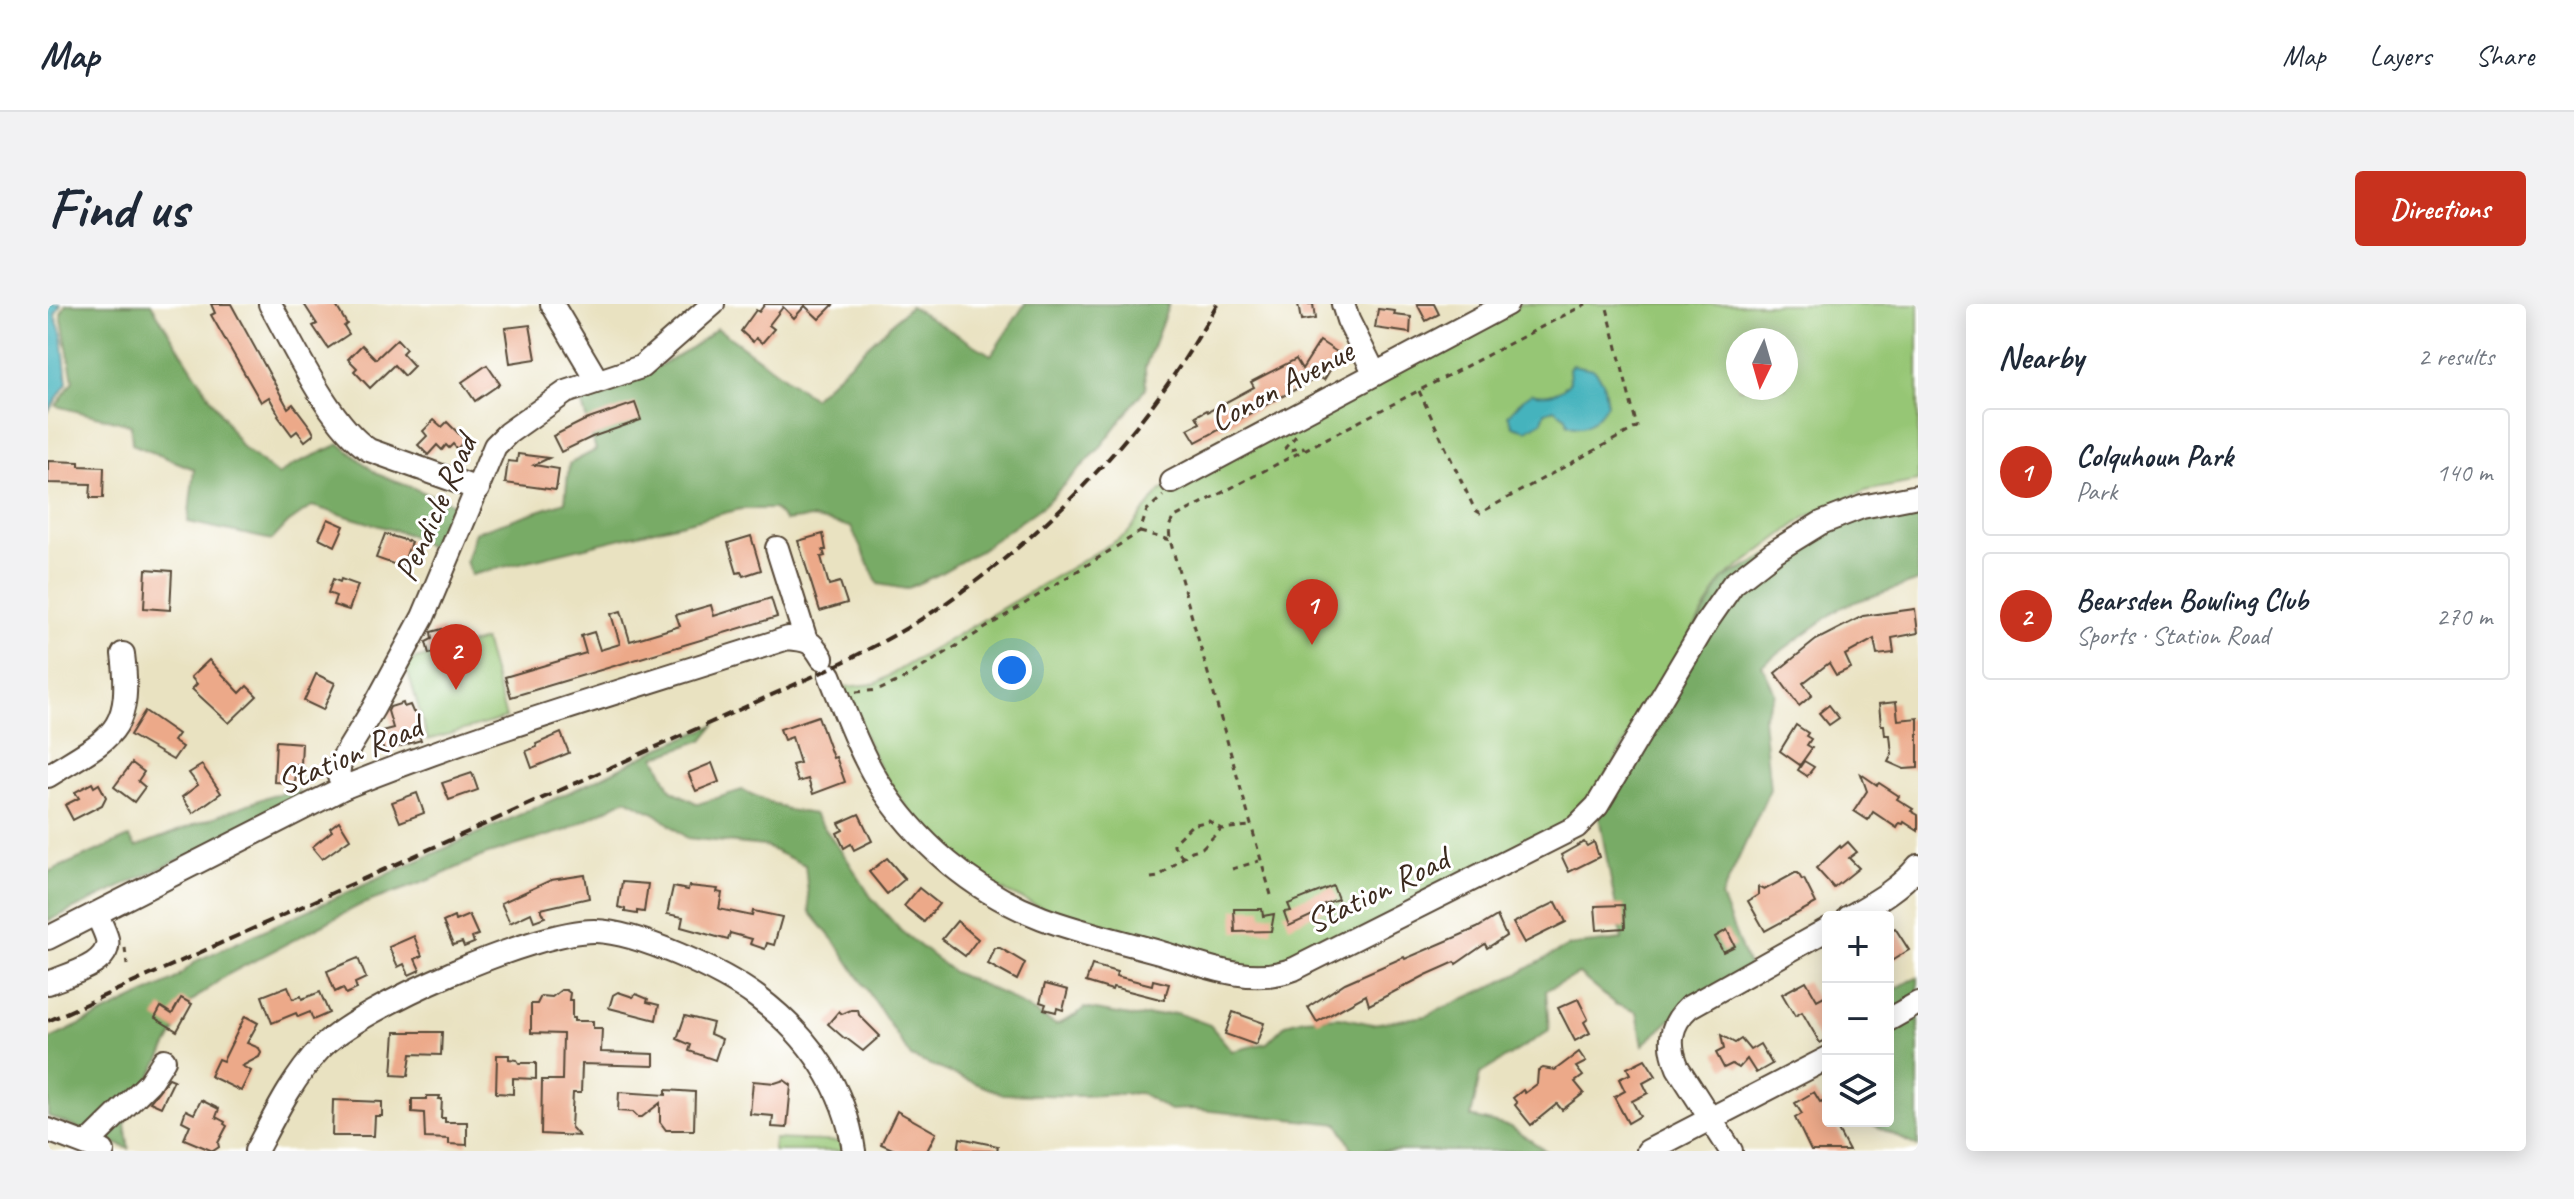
<!DOCTYPE html>
<meta charset="utf-8">
<style>
:root{--surface:#fff;--page:#f2f2f3;--text:#1f2937;--muted:#747a83;--line:#e0e1e3;--accent:#c8321e}
body{margin:0;font-family:Caveat,sans-serif;background:var(--page);color:var(--text)}
.controls{position:absolute;right:24px;bottom:24px;display:grid;overflow:hidden;border-radius:8px;box-shadow:0 4px 20px #0003}
.controls button{width:72px;height:72px;display:grid;place-items:center;padding:0;border:0;border-bottom:2px solid var(--line);background:var(--surface);color:var(--text);font:40px sans-serif}
.compass{position:absolute;left:1678px;top:24px;width:72px;height:72px;border-radius:50%;background:var(--surface);box-shadow:0 4px 20px #0003;rotate:185deg}
.you{position:absolute;left:964px;top:366px;width:28px;height:28px;margin:-20px;border:6px solid #fff;border-radius:50%;background:#1a73e8;box-shadow:0 0 0 12px #1a73e833}
.badge{display:grid;place-items:center;width:52px;height:52px;border-radius:50%;background:var(--accent);color:#fff;font-size:26px;font-weight:700}
.pin{position:absolute;translate:-50% -66px;filter:drop-shadow(0 2px 4px #0008)}
.pin::after{content:'';position:absolute;top:42px;width:28px;height:24px;background:inherit;clip-path:polygon(0 0,100% 0,50% 100%)}
.list{margin:0;padding:0;list-style:none}
h2{display:flex;justify-content:space-between;align-items:center;height:104px;margin:0;padding:0 32px;font-size:34px}
h2 small{font-size:26px;font-weight:400;color:var(--muted)}
.list li{display:grid;grid-template-columns:52px 1fr auto;gap:24px;align-items:center;box-sizing:border-box;height:128px;margin:0 16px 16px;padding:0 16px;border:2px solid var(--line);border-radius:8px}
.list b{display:block;font-size:30px;white-space:nowrap}
.list p{margin:0;font-size:26px;white-space:nowrap;color:var(--muted)}
.list em{font-size:26px;font-style:normal;color:var(--muted)}
.icon{flex:none;width:44px;height:44px;fill:none;stroke:currentColor;stroke-width:2;stroke-linecap:round;stroke-linejoin:round}
.map{position:relative;flex:none;width:1870px;height:847px;overflow:hidden;border-radius:8px}
header{display:flex;align-items:center;gap:48px;box-sizing:border-box;height:112px;padding:0 40px;background:var(--surface);border-bottom:2px solid var(--line)}
header strong{font-size:38px}
nav{display:flex;gap:44px;margin-inline-start:auto;font-size:28px}
.intro{display:flex;align-items:center;justify-content:space-between;box-sizing:border-box;height:192px;padding:0 48px}
h1{margin:0;font-size:56px}
.button{padding:20px 36px;border-radius:8px;background:var(--accent);color:#fff;font-size:28px;font-weight:700}
main{display:flex;gap:48px;padding:0 48px}
aside{flex:1;background:var(--surface);border-radius:8px;box-shadow:0 4px 20px #0003}
.map>svg:first-child{display:block}
</style>
<header>
<strong>Map</strong>
<nav><a>Map</a><a>Layers</a><a>Share</a></nav>
</header>
<div class="intro"><h1>Find us</h1><a class="button">Directions</a></div>
<main>
<div class="map">
<svg width="1870" height="847" viewBox="0 0 1870 847">
<rect width="100%" height="100%" fill="#fff"/>
<filter id="ink" filterUnits="userSpaceOnUse"><feTurbulence type="fractalNoise" baseFrequency=".0125" numOctaves="2"/><feDisplacementMap in="SourceGraphic" scale="16" xChannelSelector="R" yChannelSelector="G"/><feConvolveMatrix kernelMatrix="1 2 1 2 8 2 1 2 1" color-interpolation-filters="sRGB"/></filter>
<filter id="wash" filterUnits="userSpaceOnUse"><feTurbulence type="fractalNoise" baseFrequency=".006" numOctaves="4" result="noise"/><feDisplacementMap in="SourceGraphic" scale="32" xChannelSelector="R" yChannelSelector="G"/><feGaussianBlur stdDeviation="1.8" result="paint"/><feColorMatrix in="noise" values="0 0 0 0 0 0 0 0 0 0 0 0 0 0 0 0 0 1.4 0 .05"/><feComposite in="paint" operator="in"/></filter>
<g filter="url(#wash)">
<rect width="100%" height="100%" fill="#e9e2c1"/>
<g fill="#96c675" stroke="#68784a" stroke-width="2" fill-rule="evenodd">
<path d="M1473,0H1870V177L1817,187L1758,213L1675,275L1544,495L1516,520L1253,657L1204,666L1001,607L943,581L880,533L833,467L795,383L827,380L1079,230L1112,187ZM1690,36H1738V84H1690Z"/>
<path d="M436,336L458,414L380,436L357,358Z"/>
<path d="M726,835L796,838V847H725Z"/>
</g>
<g fill="#78ab66" stroke="#5a6a42" stroke-width="2">
<path d="M18,0H103L194,143L230,171L245,161L292,140L329,170L411,202L392,249L362,231L264,202L240,219L224,236L140,218L146,165L84,140L83,121L8,102L25,77L13,10Z"/>
<path d="M977,0H1121L1097,64L1098,83L1051,145L996,201L928,249L889,271L858,285L830,280L803,223L763,214L737,217L726,205H693L423,271L418,257L427,228L517,198L521,160L548,146L532,94C580,75 630,59 669,24L765,94L862,2L943,51Z"/>
<path d="M1870,193V277L1795,302L1714,361L1727,389L1715,414L1722,485L1673,593L1701,664L1630,709L1595,741L1589,708L1567,700L1531,670L1498,686L1501,727L1432,770L1423,813L1463,823L1498,847H1305L1291,820L1143,805L1122,806L1092,789L1034,792L954,790L863,753L791,643L762,608L757,561L716,542L639,534L608,510L578,495L519,526L437,551L384,575L312,601L177,672L143,698L77,820L81,845L0,812V736L126,676L148,657L546,477L611,444L667,421L655,436L607,453L623,486L650,500L694,486L740,506L766,510L799,555L823,593L853,627L905,668L955,690L1008,721L1028,711L1036,704L1087,713L1129,709L1162,721L1184,747L1219,739L1238,720L1256,715L1292,713L1324,720L1378,712L1466,672L1520,642L1574,636L1549,502L1675,275L1814,203Z"/>
<path d="M251,487L252,499L0,617V568L81,533L88,543L224,491Z"/>
<path d="M1870,673V843L1818,817H1840V688Z"/>
</g>
<g fill="#44b3bd" stroke="#406e6e" stroke-width="2">
<path d="M0,0H13L7,11L14,31L19,79L0,108Z"/>
<path d="M1524,61L1546,65L1555,77L1559,100C1550,114 1538,128 1520,120L1518,113L1506,105L1497,108L1494,117L1478,126L1465,122L1460,111L1475,95L1484,89C1498,93 1514,89 1522,77L1521,64Z"/>
</g>
<g id="blocks">
<g fill="#eca989">
<path d="M163,0H183L240,104L245,100L263,124L266,130L257,137L249,127L244,131L230,112L231,111L221,93L213,98L163,11L167,9Z"/>
<path d="M256,0H287L299,20L296,22L301,30L280,44L265,22L269,20Z"/>
<path d="M717,0H786L771,15L757,2L746,14L735,3L721,21L726,25L714,39L708,34L705,38L693,27L708,6L711,8Z"/>
<path d="M1250,0H1265L1267,15L1253,17Z"/>
<path d="M1369,0H1386L1391,10L1378,17Z"/>
<path d="M1330,5L1347,7L1346,11L1363,13L1362,29L1327,24Z"/>
<path d="M482,21L488,55L462,59L457,24Z"/>
<path d="M349,35L358,45L354,49L366,62L356,72L346,61L322,84L306,67L309,64L300,55L314,41L328,55Z"/>
<path d="M1272,37L1292,50L1276,76L1271,73L1148,138L1140,125L1152,119L1148,112L1159,106L1160,108L1206,83L1203,78L1248,55L1254,65Z"/>
<path d="M439,61L452,80L427,97L414,78Z"/>
<path d="M587,99L593,116L544,133L513,148L505,132L535,117Z"/>
<path d="M386,116L394,123L399,118L417,136L409,145L405,140L401,144L398,141L394,146L389,141L380,151L370,141L379,132L375,127Z"/>
<path d="M470,150L501,154L486,161L511,165L508,186L457,179L460,157L469,158Z"/>
<path d="M0,157L31,158V162L56,163L55,194H42L43,180L0,179Z"/>
<path d="M280,215L296,222L287,242L271,234Z"/>
<path d="M337,230L363,238L354,263L328,254Z"/>
<path d="M775,230L778,246H775L777,252L773,253L781,281L792,278L799,299L772,307L750,237Z"/>
<path d="M703,232L713,266L695,272L693,268L689,269L680,239Z"/>
<path d="M98,265L124,267L122,306L96,304Z"/>
<path d="M285,275L292,278L293,275L310,281L301,306L285,301L288,292L280,289Z"/>
<path d="M723,294L729,313L463,393L457,373L538,349L533,332L546,328L552,346L572,340L563,310L573,307L582,337L632,322L628,311L663,301L666,312Z"/>
<path d="M1867,305L1870,329L1844,334L1846,349L1829,351L1826,335L1797,351L1803,364L1788,371L1781,359L1755,379L1764,391L1751,402L1727,369L1768,336L1815,312Z"/>
<path d="M394,325L396,331L404,329L407,342L381,350L378,338L384,335L383,328Z"/>
<path d="M161,356L192,389L199,382L209,392L181,419L144,385L149,380L143,373Z"/>
<path d="M268,370L287,379L275,406L256,397Z"/>
<path d="M1848,398L1850,416L1870,414V464L1856,465L1840,458L1844,450L1842,431H1837L1836,421H1833L1831,400Z"/>
<path d="M355,399L356,403L362,401L365,408H367L373,427L370,428L373,436L336,447L335,444H332L328,433L331,432L330,428L345,424L340,407L342,403Z"/>
<path d="M1781,401L1791,414L1781,421L1771,409Z"/>
<path d="M97,407L130,430L125,437L134,443L125,456L82,431Z"/>
<path d="M770,412L785,454L788,453L797,478L765,490L760,475L750,478L744,461L752,459L744,433L736,436L732,425Z"/>
<path d="M1748,421L1760,429L1758,432L1763,435L1759,441L1764,444L1752,461L1732,447Z"/>
<path d="M513,429L521,449L484,464L478,447L489,443L488,440Z"/>
<path d="M228,437L254,439L253,460H249L247,479L226,478Z"/>
<path d="M1756,457L1766,463L1759,472L1750,466Z"/>
<path d="M84,459L96,468L90,477L97,483L86,498L66,483Z"/>
<path d="M664,459L671,478L648,487L640,469Z"/>
<path d="M154,461L173,489L145,509L134,493L150,481L141,469Z"/>
<path d="M424,469L430,486L401,496L394,479Z"/>
<path d="M1813,470L1829,481L1831,479L1851,492L1849,495L1865,505L1863,507L1870,511V527L1856,518L1855,520L1852,519L1849,524L1825,508L1820,516L1806,507L1819,487Z"/>
<path d="M44,479L46,483L51,480L58,493L54,501L25,516L17,501L31,494L27,488Z"/>
<path d="M369,489L376,509L352,518L344,498Z"/>
<path d="M811,510L824,537L806,546L803,540L796,544L789,529L795,526L791,519Z"/>
<path d="M291,517L302,535L274,555L264,543L284,527L282,524Z"/>
<path d="M1536,538L1539,542L1546,538L1551,553L1521,568L1513,551Z"/>
<path d="M1800,538L1809,548L1801,554L1811,564L1786,584L1768,564L1792,542L1793,544Z"/>
<path d="M839,554L857,575L839,590L821,568Z"/>
<path d="M1747,569H1750L1754,576L1756,575L1768,599L1717,627L1700,597L1710,591V583L1716,586Z"/>
<path d="M537,571L541,594L493,605L497,613L486,617L483,609L462,619L453,599L503,576Z"/>
<path d="M574,578L600,580L596,608L589,607V610L577,608V605L570,603Z"/>
<path d="M641,582L670,585L669,588L674,589L671,605L704,612L705,607L734,613L726,641L719,639L717,645L702,640L704,635L682,629L680,636L633,623L635,613L619,610L625,583L640,586Z"/>
<path d="M1285,582L1290,595L1276,600L1278,605L1241,622L1236,608L1243,607L1240,600Z"/>
<path d="M871,584L891,600L876,618L856,602Z"/>
<path d="M1508,598L1518,618L1476,639L1465,619Z"/>
<path d="M1576,601L1577,624L1549,626L1547,602Z"/>
<path d="M1186,605H1214L1215,612L1226,610L1223,627L1187,628Z"/>
<path d="M421,611L430,631L424,633L426,639L416,643L414,638L405,641L395,618L406,613L407,617Z"/>
<path d="M1449,612L1458,632L1439,644L1437,640L1408,660L1407,658L1378,671L1321,701L1318,691L1269,718L1260,703L1297,679L1356,653L1357,655L1429,624Z"/>
<path d="M909,617L930,635L917,652L894,635Z"/>
<path d="M1847,624L1861,646L1840,659V628Z"/>
<path d="M1679,626L1687,642L1675,648L1667,633Z"/>
<path d="M366,632L374,652L367,655L372,666L361,671L356,660L350,663L341,643Z"/>
<path d="M947,644H952L977,659L969,676L940,660Z"/>
<path d="M310,654L318,674L307,679L309,685L298,690L295,684L287,688L279,667Z"/>
<path d="M1044,661L1069,668L1068,672L1104,681L1105,676L1121,680L1116,696L1065,683L1064,686L1038,678Z"/>
<path d="M1758,677L1769,696L1780,690V735L1772,739L1754,708L1747,712L1734,690Z"/>
<path d="M997,680L1020,686L1015,706L1009,704L1008,708L996,705L998,700L992,698Z"/>
<path d="M240,682L245,695L253,692L254,695L272,688L281,709L265,716L262,708L250,713L248,709L224,719L214,692Z"/>
<path d="M513,686H518L522,689L521,696H524V714H526V717H545V724H554L553,748L606,750V762L534,760L533,789H525L523,823L531,832L493,830L494,776H514L515,730L483,729V700H489L493,692L504,693Z"/>
<path d="M570,688L585,693L588,690L600,695L599,698L611,701L608,716L561,704L565,691Z"/>
<path d="M133,694L144,700L129,727L107,714L113,703L124,710Z"/>
<path d="M1530,695L1540,715L1536,718L1542,729L1527,737L1510,704Z"/>
<path d="M803,706H810L811,711L832,732L815,747L798,734L797,735L780,720L791,707L794,710Z"/>
<path d="M1185,708L1216,719L1208,741L1177,730Z"/>
<path d="M197,712L210,719L199,739L211,744L213,749L211,753L194,762L203,767L193,787L162,772L170,755L175,757Z"/>
<path d="M637,712L665,719L662,730L674,735L667,756L641,747L643,741L629,735Z"/>
<path d="M347,728H394L393,751L363,750L360,772L344,771Z"/>
<path d="M1673,731L1687,739L1693,735L1702,746L1712,740L1724,760L1708,769L1699,755L1691,764L1684,760L1676,764L1668,749L1676,745Z"/>
<path d="M1531,748L1538,758L1528,763L1535,772L1527,778L1536,789L1514,806L1509,800L1483,821L1467,801L1469,799L1465,794L1475,786L1477,789L1489,780L1490,767L1495,764L1507,766Z"/>
<path d="M449,751H461V755L469,756L471,759H488V775L465,774V790L448,789Z"/>
<path d="M1597,755L1608,772L1595,779L1600,789L1584,797L1592,812L1580,819L1566,793L1577,787L1571,775L1582,770L1579,764Z"/>
<path d="M121,774L126,776L113,803L102,798Z"/>
<path d="M736,776L743,781L739,824L724,823L725,812L702,810L705,777L727,779Z"/>
<path d="M618,786L647,788L646,826H618L612,818V799L594,813H590L585,808L570,807L571,788L618,791Z"/>
<path d="M1766,788L1772,798L1774,797L1776,801L1780,799V817H1785L1801,847H1763L1747,814L1754,810L1747,799Z"/>
<path d="M379,792H392L391,795H394L393,814H397V818H419V841L401,840V835L377,834L376,809L364,808V795H379Z"/>
<path d="M153,796L171,805L168,813L177,818L176,820L179,822L170,839L171,843L165,847L136,835L142,821L134,817L138,806L146,810Z"/>
<path d="M285,796L334,798V812H327L326,832H284Z"/>
<path d="M849,807L888,829L879,847H849L833,840Z"/>
<path d="M912,834L950,842L949,847H910Z"/>
</g>
</g>
</g>
<g filter="url(#ink)">
<use href="#blocks" fill-opacity="0" stroke="#554636" stroke-width="2"/>
<g fill="none" stroke-linecap="round" stroke-linejoin="round">
<defs>
<g id="minor">
<path d="M222,0C245,41 282,121 321,146L430,185"/>
<path d="M504,0L549,76"/>
<path d="M1295,0L1300,16L1327,70"/>
<path d="M1124,178L1459,0"/>
<path d="M729,244L758,336"/>
<path d="M782,371C795,403 811,447 829,476C867,538 926,588 994,614C1031,628 1072,637 1111,648C1154,661 1202,682 1246,665L1528,523L1549,502L1660,316L1685,280L1726,248L1773,219L1814,203L1870,192"/>
<path d="M0,472C62,433 85,431 75,350"/>
<path d="M297,483L290,470L292,459L325,405L375,313L447,142L460,129L518,88L593,63L665,0"/>
<path d="M1801,613C1827,598 1851,585 1870,562"/>
<path d="M0,634L297,483C441,425 592,382 740,334C760,336 764,337 774,354"/>
<path d="M0,679C18,671 64,661 59,635C57,627 52,618 49,611"/>
<path d="M1840,716L1870,699"/>
<path d="M0,826L55,847"/>
<path d="M39,840L101,779L116,756"/>
<path d="M208,847C227,811 244,775 272,745C313,702 488,626 547,627C590,628 674,667 709,693C760,731 797,783 806,847"/>
<path d="M1600,847L1780,754"/>
<path d="M1683,847L1630,764C1620,740 1621,721 1641,703L1780,625"/>
</g>
</defs>
<use href="#minor" stroke="#554636" stroke-width="26"/>
<g stroke="#554636" stroke-width="3" stroke-dasharray="6 6" stroke-linecap="butt">
<path d="M1371,87L1427,206L1432,209L1589,123L1558,0"/>
<path d="M1248,132L1237,144L1239,147L1255,143L1256,146"/>
<path d="M1092,228L1122,236"/>
<path d="M808,388L831,386L857,374L1092,228L1099,206L1115,192"/>
<path d="M1135,554L1126,542V538L1144,521L1161,517L1173,525"/>
<path d="M1184,565L1211,557"/>
<path d="M1103,574L1110,573L1144,547L1154,544L1173,525L1202,522"/>
<path d="M1223,591L1122,236L1121,223L1125,214L1538,0"/>
<path d="M77,644L79,661"/>
</g>
<use href="#minor" stroke="#fff" stroke-width="22"/>
<path stroke="#3b2a1e" stroke-width="4" stroke-dasharray="12 6" stroke-linecap="butt" d="M0,717L768,371C819,347 871,320 916,286C1019,211 1109,112 1169,0"/>
</g>
</g>
<g text-anchor="middle" dominant-baseline="central" stroke-width="6" stroke-linejoin="round" paint-order="stroke">
<g font-size="34" fill="#3b2a1e" stroke="#fff">
<text transform="translate(1233 81) rotate(-28)">Conon Avenue</text>
<text transform="translate(387 204) rotate(-66)">Pendicle Road</text>
<text transform="translate(301 450) rotate(-23)">Station Road</text>
<text transform="translate(1329 586) rotate(-26)">Station Road</text>
</g>
</g>
</svg>
<div class="controls">
<button>+</button>
<button>−</button>
<button><svg class="icon" aria-label="layers" viewBox="0 0 24 24"><path d="M12 4l9 5-9 5-9-5zM3 14l9 5 9-5"/></svg></button>
</div>
<svg class="compass" viewBox="-18 -18 36 36"><path d="M0-13l5 13h-10z" fill="#e53935"/><path d="M0 13l5-13h-10z" fill="#747a83"/></svg>
<div class="you"></div>
<div class="pin badge" style="left:1264px;top:341px">1</div>
<div class="pin badge" style="left:408px;top:386px">2</div>
</div>
<aside>
<h2>Nearby<small>2 results</small></h2>
<ul class="list">
<li><span class="badge">1</span><div><b>Colquhoun Park</b><p>Park</p></div><em>140 m</em></li>
<li><span class="badge">2</span><div><b>Bearsden Bowling Club</b><p>Sports · Station Road</p></div><em>270 m</em></li>
</ul>
</aside>
</main>
